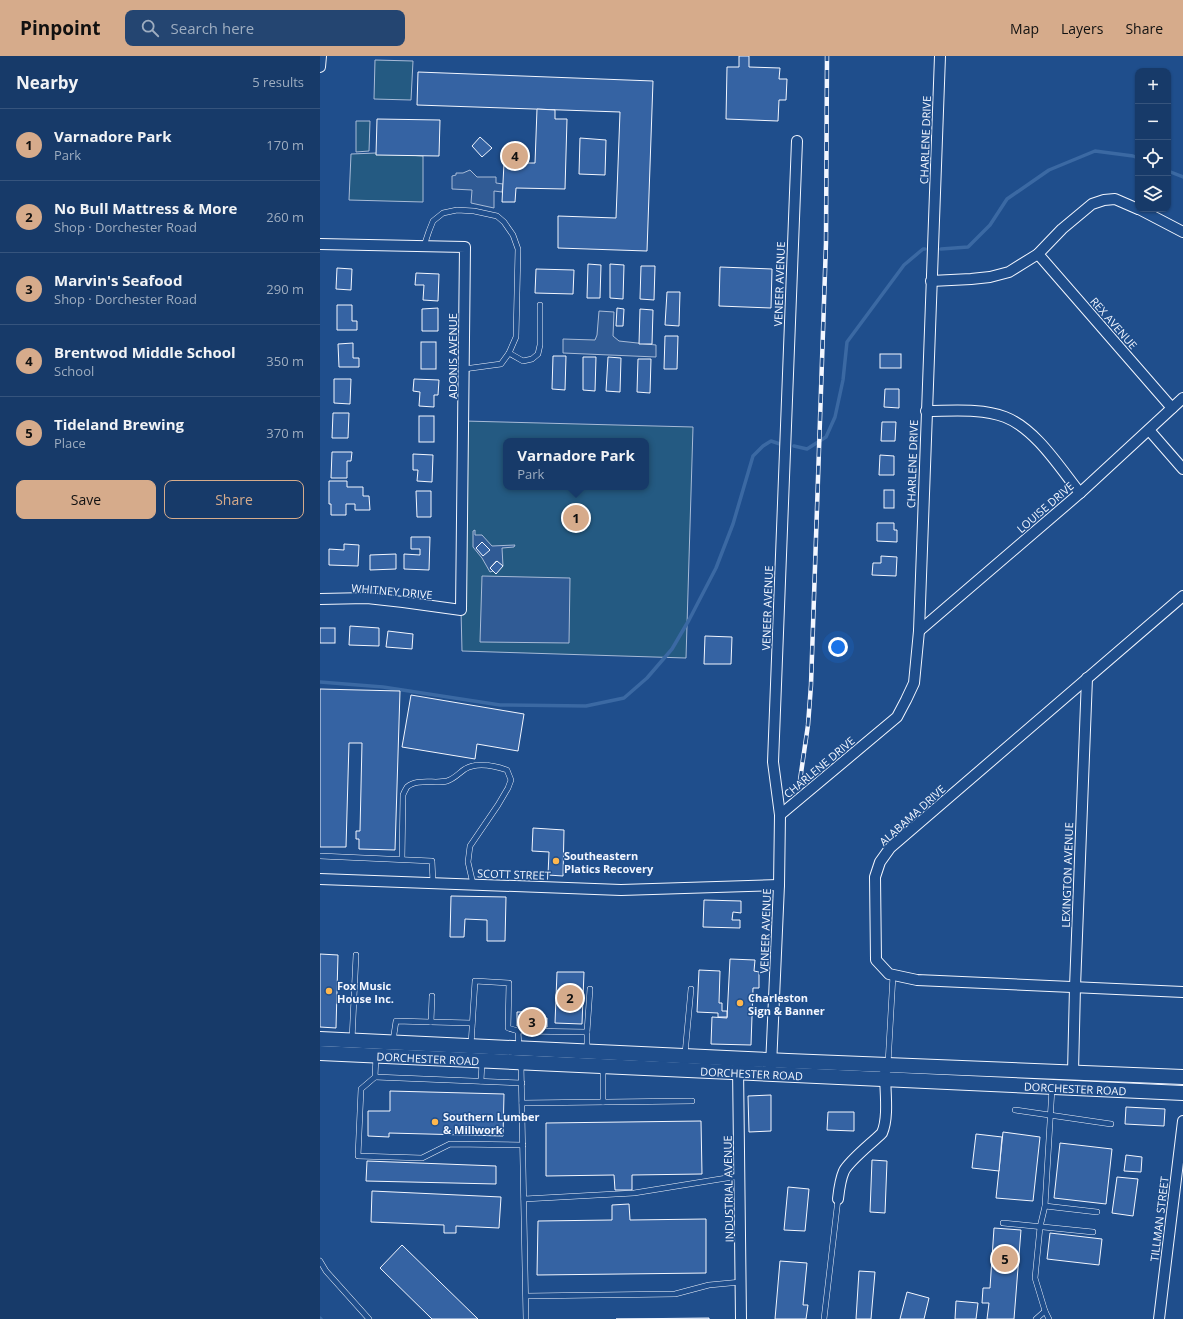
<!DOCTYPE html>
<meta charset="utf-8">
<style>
:root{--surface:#173a69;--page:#244571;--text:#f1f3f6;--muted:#9eadc0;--line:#36547d;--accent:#d6ab8b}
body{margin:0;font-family:"Open Sans",sans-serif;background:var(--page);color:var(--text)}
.controls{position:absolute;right:12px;top:12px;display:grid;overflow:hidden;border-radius:8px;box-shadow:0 1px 3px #0004}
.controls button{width:36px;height:36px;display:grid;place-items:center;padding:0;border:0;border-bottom:1px solid var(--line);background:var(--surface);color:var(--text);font:20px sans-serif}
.you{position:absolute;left:518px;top:591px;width:14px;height:14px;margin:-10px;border:3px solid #fff;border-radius:50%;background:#1a73e8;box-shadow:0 0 0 6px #1a73e833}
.badge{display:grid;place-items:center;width:26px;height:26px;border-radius:50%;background:var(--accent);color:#111;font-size:13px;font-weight:700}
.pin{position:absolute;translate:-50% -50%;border:2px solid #fff;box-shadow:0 1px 4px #0006}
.popup{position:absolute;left:183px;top:382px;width:146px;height:52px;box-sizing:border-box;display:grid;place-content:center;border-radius:8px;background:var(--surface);filter:drop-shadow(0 1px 3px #0005);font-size:13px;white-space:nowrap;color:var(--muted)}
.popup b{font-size:15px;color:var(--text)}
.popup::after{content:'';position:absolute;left:50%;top:100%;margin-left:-8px;border:8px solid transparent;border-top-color:var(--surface)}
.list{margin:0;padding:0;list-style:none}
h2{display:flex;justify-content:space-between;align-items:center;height:52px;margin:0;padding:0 16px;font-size:17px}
h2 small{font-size:13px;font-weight:400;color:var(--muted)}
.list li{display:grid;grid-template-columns:26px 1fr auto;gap:12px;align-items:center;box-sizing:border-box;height:72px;padding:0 16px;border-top:1px solid var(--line)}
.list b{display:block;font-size:15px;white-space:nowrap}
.list p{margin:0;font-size:13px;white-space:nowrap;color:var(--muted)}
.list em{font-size:13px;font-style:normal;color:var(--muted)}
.actions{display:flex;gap:8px;padding:12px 16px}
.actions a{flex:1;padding:9px 0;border:1px solid var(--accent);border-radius:8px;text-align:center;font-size:14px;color:var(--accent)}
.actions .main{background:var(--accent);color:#111}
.icon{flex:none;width:22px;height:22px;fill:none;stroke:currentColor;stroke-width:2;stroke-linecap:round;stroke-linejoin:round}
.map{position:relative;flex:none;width:863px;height:1263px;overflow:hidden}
header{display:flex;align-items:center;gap:24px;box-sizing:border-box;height:56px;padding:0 20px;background:var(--accent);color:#111}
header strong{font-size:19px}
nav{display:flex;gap:22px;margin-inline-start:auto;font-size:14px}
.search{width:280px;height:36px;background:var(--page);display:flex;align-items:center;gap:10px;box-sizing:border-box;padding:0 14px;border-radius:8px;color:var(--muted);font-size:15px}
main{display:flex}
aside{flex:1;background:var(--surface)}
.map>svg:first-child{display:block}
</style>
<header>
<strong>Pinpoint</strong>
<div class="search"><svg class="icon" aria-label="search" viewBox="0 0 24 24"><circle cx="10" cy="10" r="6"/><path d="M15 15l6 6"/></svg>Search here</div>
<nav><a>Map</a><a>Layers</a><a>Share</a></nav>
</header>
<main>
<aside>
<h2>Nearby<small>5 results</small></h2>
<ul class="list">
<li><span class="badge">1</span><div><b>Varnadore Park</b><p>Park</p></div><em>170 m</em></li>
<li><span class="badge">2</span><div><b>No Bull Mattress &amp; More</b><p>Shop · Dorchester Road</p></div><em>260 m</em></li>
<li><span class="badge">3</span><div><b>Marvin's Seafood</b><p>Shop · Dorchester Road</p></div><em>290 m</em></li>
<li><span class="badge">4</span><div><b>Brentwod Middle School</b><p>School</p></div><em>350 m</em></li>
<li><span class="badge">5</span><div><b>Tideland Brewing</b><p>Place</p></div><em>370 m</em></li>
</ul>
<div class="actions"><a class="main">Save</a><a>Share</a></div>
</aside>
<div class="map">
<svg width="863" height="1263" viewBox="0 0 863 1263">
<rect width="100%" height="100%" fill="#1f4e8c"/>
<g fill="#245a82" stroke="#a8bbd7" fill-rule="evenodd">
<path d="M55,4L93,5L91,44L54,43Z"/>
<path d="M36,65H50L49,95L36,96Z"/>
<path d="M56,97L103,100V146L29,144L31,98Z"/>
<path d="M144,365L373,371L366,602L142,595L141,554ZM186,385H326V431H186Z"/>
</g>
<g fill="#305b95" stroke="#a8bbd7">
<path d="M150,114L157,121H176V127L183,128L182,136L174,135V152L151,147L152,134L132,133V120L136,119V117H143Z"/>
<path d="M279,255L294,256L293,280L299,285L336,289V301L243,297V283L275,284L277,279Z"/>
<path d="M155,474V479H162L172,490L195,489L194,491L182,492L183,510L176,505L170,512L173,515L170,516L162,502L153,491V475Z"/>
<path d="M162,520L250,522L249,587L160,586Z"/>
</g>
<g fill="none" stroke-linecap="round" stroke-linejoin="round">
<g stroke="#3b69a3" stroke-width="3.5">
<path d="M848,115L863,121"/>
<path d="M621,193L648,191L670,169L687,143L729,114L775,95L813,100L818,102"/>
<path d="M474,390L487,393L506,381L515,361L523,324L527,286L584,209L603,193H605"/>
<path d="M0,626L63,631L180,649L266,650L304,642L327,622L352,593L369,564L396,512L413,468L433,400L443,390L451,385L463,389"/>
<path d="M0,1262L1,1263"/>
</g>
</g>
<g fill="#3563a3" stroke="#f2f6ff">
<path d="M419,0H429V11L460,12L459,23H467L466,44H459L458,65L406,63L407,11H419Z"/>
<path d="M98,16L333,25L327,195L238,192V160L296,162L300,56L97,49Z"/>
<path d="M217,53L235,54V63H247L245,133L196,132L195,146H182L184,107H215Z"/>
<path d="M57,63L120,64L119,100L56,99Z"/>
<path d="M160,81L172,92L162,101L152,90Z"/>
<path d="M260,82L286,84L285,119L259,118Z"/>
<path d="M268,208L281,209L280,242H267Z"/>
<path d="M290,208L304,209L303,243L290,242Z"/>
<path d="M321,210H335L334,244L320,243Z"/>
<path d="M400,211L452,213L451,252L399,250Z"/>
<path d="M17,212L32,213L31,234L16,233Z"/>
<path d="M216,213L254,214L253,238L215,237Z"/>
<path d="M96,217L119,218L118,245L103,244L104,229H95Z"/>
<path d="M347,236H360L359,270L345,269Z"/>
<path d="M17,249H32V265H37V274H17Z"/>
<path d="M118,252V275H102V253Z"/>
<path d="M297,252L304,253L303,270H296Z"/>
<path d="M320,253L333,254L332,288H319Z"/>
<path d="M345,280H358L357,313H344Z"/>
<rect x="101" y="286" width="15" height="27"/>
<path d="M33,287V302H39V311H19L18,288Z"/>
<rect x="560" y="298" width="21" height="14"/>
<path d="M233,300H246L245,334L232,333Z"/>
<path d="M263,301H276L275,335L263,334Z"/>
<path d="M288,301L301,302L300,336L286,335Z"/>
<path d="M318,303H331L330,337L317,336Z"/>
<path d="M14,323H31L30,348L14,347Z"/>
<path d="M94,323L119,324L118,339H114V351L99,350L100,336L93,335Z"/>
<path d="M565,333H579V352L564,351Z"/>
<path d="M13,357H29L28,382H12Z"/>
<rect x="99" y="360" width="15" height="26"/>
<path d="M562,366H576L575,385H561Z"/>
<path d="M12,396H32L31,405H27V422H11Z"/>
<path d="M93,398L113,399L112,426L97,425L98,414H93Z"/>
<path d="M560,399L574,400V419H559Z"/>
<path d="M9,425H27V431H43V440H49L50,454H35V448H26V459H11V448H9Z"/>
<rect x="564" y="434" width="10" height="18"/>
<path d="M96,435H111V461H97Z"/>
<path d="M557,467H574V474H577V486L557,485Z"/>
<path d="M91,481H110L109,514L84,513V498L100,499V493H91Z"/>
<path d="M162,486L170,494L163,500L156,492Z"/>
<path d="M24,488L39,489L38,510L9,509V493L24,494Z"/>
<path d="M76,498V513L50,514V499Z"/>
<path d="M561,500L577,501L576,520L552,519L553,507H561Z"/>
<path d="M177,505L183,510L176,518L170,512Z"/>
<path d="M30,570L59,572V590L29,589Z"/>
<rect x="0" y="572" width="15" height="15"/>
<path d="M68,575L93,578L92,593L66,591Z"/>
<path d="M385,580L412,581L411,608H384Z"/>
<path d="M0,633L80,635L75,794L39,793V783H36V775H40L42,687H29L26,791H0Z"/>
<path d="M91,639L204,658L198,695L157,688L155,703L82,691Z"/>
<path d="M213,772L244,774L243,820L228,819L229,796L212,795Z"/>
<path d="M131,840L186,841L185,885H167V864L145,863L144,881H130Z"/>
<path d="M384,844L421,845V857L413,856L412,864H420V872L383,871Z"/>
<path d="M0,898L18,899L16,972L0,971Z"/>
<path d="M410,903L435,904L434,915L439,916V932H433L431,989L391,988L392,961L407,962Z"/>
<path d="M379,914L400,915L399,947H402V955H407V961H398V957L377,956Z"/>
<path d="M237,916H264L262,968L235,967Z"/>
<path d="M197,956H222V962H227V971L197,970Z"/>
<path d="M70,1035L184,1038L183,1080L69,1077V1081L48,1080V1055H70Z"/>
<path d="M451,1039V1075L429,1076L428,1040Z"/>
<path d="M806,1051L845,1053L844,1070L805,1068Z"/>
<path d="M508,1056H534V1075L507,1074Z"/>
<path d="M381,1065L382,1118L312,1119V1134H295L294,1119L226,1120V1067Z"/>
<path d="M683,1076L720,1081L713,1145L676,1142Z"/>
<path d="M656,1078L682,1081L679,1115L652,1112Z"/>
<path d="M740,1087L792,1093L786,1148L734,1142Z"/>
<path d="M806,1099L822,1101L821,1116L804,1115Z"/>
<path d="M552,1104L567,1105L565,1157L550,1156Z"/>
<path d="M47,1105L176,1110V1128L46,1125Z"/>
<path d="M797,1121L818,1123L813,1160L792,1157Z"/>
<path d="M468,1131L489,1133L485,1175L464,1174Z"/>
<path d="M52,1135L181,1141L179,1172L136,1170V1177H124V1169L51,1166Z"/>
<path d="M309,1148L310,1164L386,1163V1217L217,1219L218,1165L292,1164V1149Z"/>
<path d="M674,1172L701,1174L694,1263H667L669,1247H662L663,1232H670Z"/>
<path d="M730,1177L782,1183L779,1209L727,1203Z"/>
<path d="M82,1189L158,1263H112L60,1212Z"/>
<path d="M460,1205L487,1207L483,1249H488L486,1263H455Z"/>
<path d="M539,1215L555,1216L551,1263H536Z"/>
<path d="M587,1236L609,1242L604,1263H580Z"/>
<path d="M636,1245L658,1247L656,1263H635Z"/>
<path d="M389,1262V1263H296Z"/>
</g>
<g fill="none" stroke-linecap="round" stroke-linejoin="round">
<defs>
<g id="lane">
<path d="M104,190L109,175L113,165L123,157L137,154L154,155L177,160L184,166L193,179L198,193L196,281L189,297L181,308L144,313"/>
<path d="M189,297L203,305L212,303L218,298L220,289V249"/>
<path d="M0,800L112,805L113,827"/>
<path d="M82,803L83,739C84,736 86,733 87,731C97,722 115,728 127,725C134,723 139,717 145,713C157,706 175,710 187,714L191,724L188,732L178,749L150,790L148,806L153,828"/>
<path d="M111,966L152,967"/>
<path d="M198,975L199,992"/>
<path d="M267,976L270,933"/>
<path d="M32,984L36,899"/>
<path d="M73,985L76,965L111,966L112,940"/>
<path d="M151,989L155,925L189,927L188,972L198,975L267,976V994"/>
<path d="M365,998L371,933"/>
<path d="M56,1000L55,1021L41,1033L38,1100L102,1102L130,1088L203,1089"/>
<path d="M201,1008L206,1263"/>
<path d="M568,1008L573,919"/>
<path d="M55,1021L202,1027"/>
<path d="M161,1025L162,1006"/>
<path d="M283,1046V1011"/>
<path d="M202,1047L372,1045"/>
<path d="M695,1054L791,1068"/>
<path d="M204,1143L314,1137L419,1120"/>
<path d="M725,1150L777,1156"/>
<path d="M683,1167L773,1176"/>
<path d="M0,1205L6,1215L49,1263"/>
<path d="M206,1240L355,1238L389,1229L421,1226"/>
<path d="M504,1263L518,1143"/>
<path d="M716,1263L725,1255"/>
<path d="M729,1263L725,1255L715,1222L720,1171L725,1150L732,1032"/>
</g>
<g id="street">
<path d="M0,11L1,0"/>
<path d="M819,153L863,176"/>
<path d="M0,188L145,191L141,554L83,546L47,542L0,543"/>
<path d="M718,198L852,352"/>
<path d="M611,225L651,223L670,221L689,216L718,198L742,173L772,148L784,144L795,143L818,153"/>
<path d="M606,355C632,355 661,352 685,361C716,373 740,412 760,437"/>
<path d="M829,374L863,413"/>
<path d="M863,540L570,792L560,806L555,821L556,904L569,918L597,924L863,936"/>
<path d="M599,575L760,437L863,342"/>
<path d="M460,759L577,661L586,644L594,627L599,575L620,0"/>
<path d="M0,823L301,834L459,829"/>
<path d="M451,1010L459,829L460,759L453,706L477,85"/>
<path d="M418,1011L421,1263"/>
<path d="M753,1016L755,931L767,622"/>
<path d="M518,1143C519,1134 520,1124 524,1115C530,1104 552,1087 562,1077C569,1061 565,1035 565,1017"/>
<path d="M839,1263L863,1065"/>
</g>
<g id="secondary">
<path d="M0,983L468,1005L863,1021"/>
<path id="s1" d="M0,997L863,1037"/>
</g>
</defs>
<use href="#lane" stroke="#f2f6ff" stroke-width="6"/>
<use href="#street" stroke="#f2f6ff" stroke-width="12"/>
<use href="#secondary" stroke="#f2f6ff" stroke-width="16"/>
<use href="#lane" stroke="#1f4e8c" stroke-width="5"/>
<use href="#street" stroke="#1f4e8c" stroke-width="10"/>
<use href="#secondary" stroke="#1f4e8c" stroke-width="14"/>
<defs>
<path id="rail" d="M480,724L488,669L491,629L506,187L507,0"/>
</defs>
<use href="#rail" stroke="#f2f6ff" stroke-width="4.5"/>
<use href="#rail" stroke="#1f4e8c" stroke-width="3" stroke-dasharray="9" stroke-linecap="butt"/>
</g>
<g fill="#ffb74d" stroke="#1f4e8c" stroke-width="1.5">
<circle cx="236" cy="805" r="4"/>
<circle cx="9" cy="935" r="4"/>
<circle cx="420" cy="947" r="4"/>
<circle cx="115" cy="1066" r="4"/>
</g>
<g text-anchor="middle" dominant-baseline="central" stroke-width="3" stroke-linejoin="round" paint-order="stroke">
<g font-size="11" fill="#f2f6ff" stroke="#1f4e8c">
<text transform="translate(605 84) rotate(-88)">CHARLENE DRIVE</text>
<text transform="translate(459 228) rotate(-88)">VENEER AVENUE</text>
<text transform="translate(794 267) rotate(49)">REX AVENUE</text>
<text transform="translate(132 300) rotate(-90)">ADONIS AVENUE</text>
<text transform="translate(592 408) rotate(-88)">CHARLENE DRIVE</text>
<text transform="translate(725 451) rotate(-41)">LOUISE DRIVE</text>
<text transform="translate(72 535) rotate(5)">WHITNEY DRIVE</text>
<text transform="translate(447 552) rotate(-88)">VENEER AVENUE</text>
<text transform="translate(499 711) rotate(-40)">CHARLENE DRIVE</text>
<text transform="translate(592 759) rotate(-42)">ALABAMA DRIVE</text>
<text transform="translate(194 818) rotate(2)">SCOTT STREET</text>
<text transform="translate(747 819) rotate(-88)">LEXINGTON AVENUE</text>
<text transform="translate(445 875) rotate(-88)">VENEER AVENUE</text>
<text stroke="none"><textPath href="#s1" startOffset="108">DORCHESTER ROAD</textPath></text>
<text stroke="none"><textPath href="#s1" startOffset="432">DORCHESTER ROAD</textPath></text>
<text stroke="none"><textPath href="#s1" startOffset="756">DORCHESTER ROAD</textPath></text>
<text transform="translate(408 1133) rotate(-91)">INDUSTRIAL AVENUE</text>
<text transform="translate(839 1163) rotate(-83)">TILLMAN STREET</text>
</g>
<g font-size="11" font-weight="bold" fill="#f2f6ff" stroke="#1f4e8c" text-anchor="start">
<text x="244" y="799">Southeastern<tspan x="244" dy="13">Platics Recovery</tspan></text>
<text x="17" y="929">Fox Music<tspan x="17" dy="13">House Inc.</tspan></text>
<text x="428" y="941">Charleston<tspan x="428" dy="13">Sign &amp; Banner</tspan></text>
<text x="123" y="1060">Southern Lumber<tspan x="123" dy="13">&amp; Millwork</tspan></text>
</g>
</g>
</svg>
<div class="controls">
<button>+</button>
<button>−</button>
<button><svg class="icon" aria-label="locate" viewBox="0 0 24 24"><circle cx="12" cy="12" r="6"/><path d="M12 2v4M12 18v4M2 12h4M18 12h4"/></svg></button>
<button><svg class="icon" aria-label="layers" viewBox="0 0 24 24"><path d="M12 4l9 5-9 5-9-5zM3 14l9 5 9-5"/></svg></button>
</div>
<div class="you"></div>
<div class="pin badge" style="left:256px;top:462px">1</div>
<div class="popup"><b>Varnadore Park</b>Park</div>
<div class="pin badge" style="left:250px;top:942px">2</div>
<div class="pin badge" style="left:212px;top:966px">3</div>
<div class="pin badge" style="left:195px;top:100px">4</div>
<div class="pin badge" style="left:685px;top:1203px">5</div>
</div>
</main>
